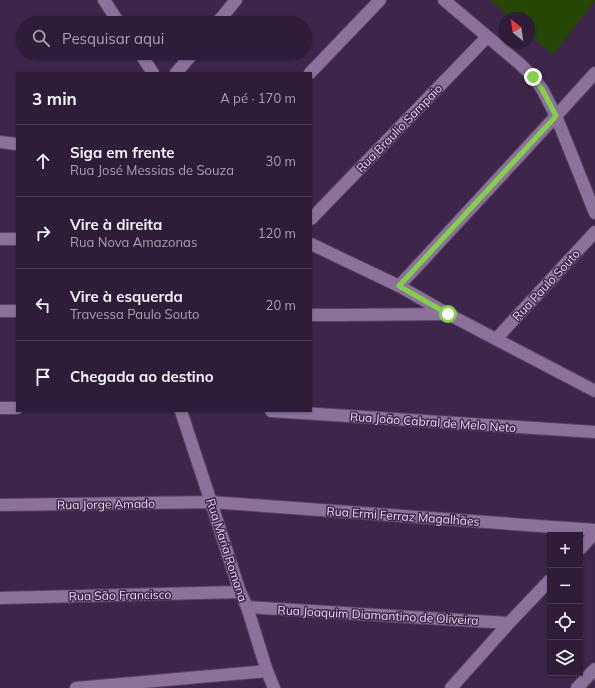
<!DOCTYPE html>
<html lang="pt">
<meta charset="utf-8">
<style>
:root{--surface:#2e1c38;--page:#362540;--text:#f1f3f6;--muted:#a7a1ae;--line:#493a53}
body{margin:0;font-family:Mulish,sans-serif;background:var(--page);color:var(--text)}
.controls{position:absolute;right:12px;bottom:12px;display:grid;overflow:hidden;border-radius:0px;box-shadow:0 1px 3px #0004}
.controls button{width:36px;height:36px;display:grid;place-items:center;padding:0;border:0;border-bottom:1px solid var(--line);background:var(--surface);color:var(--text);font:20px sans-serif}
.compass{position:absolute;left:499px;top:12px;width:36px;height:36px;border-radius:50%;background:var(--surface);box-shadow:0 1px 3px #0004;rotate:331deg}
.stop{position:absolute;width:12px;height:12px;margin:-9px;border:3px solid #86cf4c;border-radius:50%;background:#fff}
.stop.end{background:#86cf4c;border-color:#fff;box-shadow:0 1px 4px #0008}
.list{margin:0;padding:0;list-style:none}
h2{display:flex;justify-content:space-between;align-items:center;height:52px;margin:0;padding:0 16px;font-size:17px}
h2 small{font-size:13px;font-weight:400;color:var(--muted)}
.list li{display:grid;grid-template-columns:26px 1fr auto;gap:12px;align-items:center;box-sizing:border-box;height:72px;padding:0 16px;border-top:1px solid var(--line)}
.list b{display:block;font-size:15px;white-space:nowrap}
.list p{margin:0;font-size:13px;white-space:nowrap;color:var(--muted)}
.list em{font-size:13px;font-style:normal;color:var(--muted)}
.icon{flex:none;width:22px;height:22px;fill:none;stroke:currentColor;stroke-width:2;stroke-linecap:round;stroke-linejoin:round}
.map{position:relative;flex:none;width:595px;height:688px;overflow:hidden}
.search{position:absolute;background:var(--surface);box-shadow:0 1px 3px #0004;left:16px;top:16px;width:296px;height:44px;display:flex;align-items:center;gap:10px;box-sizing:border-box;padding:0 14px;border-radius:22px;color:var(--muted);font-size:15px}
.panel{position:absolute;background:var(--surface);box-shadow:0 1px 3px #0004;left:16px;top:72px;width:296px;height:340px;border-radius:0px}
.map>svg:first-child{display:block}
</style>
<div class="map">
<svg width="595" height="688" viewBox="0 0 595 688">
<rect width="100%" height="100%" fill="#3e264a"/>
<path fill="#254605" d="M490,0H595V1L553,55L529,34V18H511Z"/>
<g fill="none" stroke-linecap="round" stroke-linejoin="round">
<defs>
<g id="minor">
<path d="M104,0L119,23"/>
<path d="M444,0L520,64L533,77L542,89L556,116L595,213"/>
<path d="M217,23L236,0"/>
<path d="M140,53L153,73"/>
<path d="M176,73L193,53"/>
<path d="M310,73L380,0"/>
<path d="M0,142L17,144"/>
<path d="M311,219L487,37"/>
<path d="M0,239H17"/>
<path d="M311,244L399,286L448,314L595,391"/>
<path d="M399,286L556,116L595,73"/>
<path d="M0,311H17"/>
<path d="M311,315H342L447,314"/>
<path d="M496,339L595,232"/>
<path d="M0,408H17"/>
<path d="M181,411L211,502L240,592L247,607L267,671L274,688"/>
<path d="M271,411L595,432"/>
<path d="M0,505L211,502L595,530"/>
<path d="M580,549L595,533"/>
<path d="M0,598L240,592"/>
<path d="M247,607L509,623"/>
<path d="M76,688L267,671"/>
<path d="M451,688L509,623L550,580"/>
<path d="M577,688L595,669"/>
</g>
</defs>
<use href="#minor" stroke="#574261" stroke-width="14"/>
<use href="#minor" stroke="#8c719b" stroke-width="12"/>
</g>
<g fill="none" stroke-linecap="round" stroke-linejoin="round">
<path stroke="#86cf4c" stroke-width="5" d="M448,314L399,286L556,116L542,89L533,77"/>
</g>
<g text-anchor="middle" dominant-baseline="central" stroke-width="3" stroke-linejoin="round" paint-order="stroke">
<g font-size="12" fill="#e6d7ee" stroke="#3e264a">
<text transform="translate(399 128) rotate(-46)">Rua Braulio Sampaio</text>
<text transform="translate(546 285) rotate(-47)">Rua Paulo Souto</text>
<text transform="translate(433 422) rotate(4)">Rua João Cabral de Melo Neto</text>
<text transform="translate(106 504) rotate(-1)">Rua Jorge Amado</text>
<text transform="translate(403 516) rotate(4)">Rua Ermi Ferraz Magalhães</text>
<text transform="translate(227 550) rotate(72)">Rua Maria Romana</text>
<text transform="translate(120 595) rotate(-1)">Rua São Francisco</text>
<text transform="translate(378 615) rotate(3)">Rua Joaquim Diamantino de Oliveira</text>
</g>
</g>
</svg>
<div class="controls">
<button>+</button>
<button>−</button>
<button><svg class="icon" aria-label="locate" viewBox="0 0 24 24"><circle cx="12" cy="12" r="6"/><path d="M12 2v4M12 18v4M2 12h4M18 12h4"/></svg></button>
<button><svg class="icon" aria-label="layers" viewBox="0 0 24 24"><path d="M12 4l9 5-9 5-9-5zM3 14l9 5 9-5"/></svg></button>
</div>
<svg class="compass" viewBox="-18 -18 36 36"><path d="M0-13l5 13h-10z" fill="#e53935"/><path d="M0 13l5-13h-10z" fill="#a7a1ae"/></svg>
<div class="stop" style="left:448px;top:314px"></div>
<div class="stop end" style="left:533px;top:77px"></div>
<div class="search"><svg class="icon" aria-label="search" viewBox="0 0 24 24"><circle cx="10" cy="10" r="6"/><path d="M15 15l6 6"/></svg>Pesquisar aqui</div>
<section class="panel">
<h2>3 min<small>A pé · 170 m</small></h2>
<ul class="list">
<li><svg class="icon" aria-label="ahead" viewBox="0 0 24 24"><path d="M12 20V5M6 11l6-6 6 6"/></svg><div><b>Siga em frente</b><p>Rua José Messias de Souza</p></div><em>30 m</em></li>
<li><svg class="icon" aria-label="right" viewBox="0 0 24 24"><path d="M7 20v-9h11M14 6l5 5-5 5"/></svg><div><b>Vire à direita</b><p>Rua Nova Amazonas</p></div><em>120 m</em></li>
<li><svg class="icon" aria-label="left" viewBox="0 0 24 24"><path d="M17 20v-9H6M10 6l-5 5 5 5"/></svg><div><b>Vire à esquerda</b><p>Travessa Paulo Souto</p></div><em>20 m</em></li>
<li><svg class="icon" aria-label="arrive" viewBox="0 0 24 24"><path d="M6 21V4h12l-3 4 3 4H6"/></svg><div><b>Chegada ao destino</b></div></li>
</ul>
</section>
</div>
